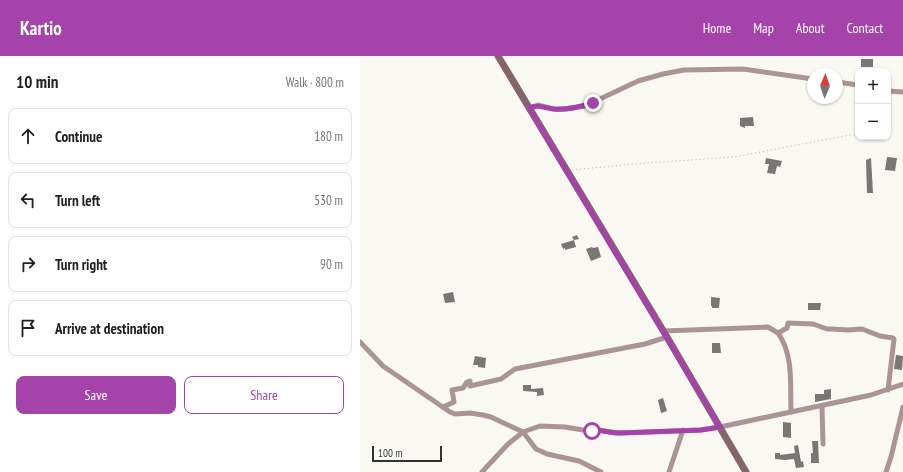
<!DOCTYPE html>
<meta charset="utf-8">
<style>
:root{--surface:#fff;--page:#f6f6f6;--text:#202124;--muted:#757577;--line:#e0e0e0;--accent:#a543aa}
body{margin:0;font-family:"PT Sans Narrow",sans-serif;background:var(--page);color:var(--text)}
.controls{position:absolute;right:12px;top:12px;display:grid;overflow:hidden;border-radius:8px;box-shadow:0 1px 3px #0004}
.controls button{width:36px;height:36px;display:grid;place-items:center;padding:0;border:0;border-bottom:1px solid var(--line);background:var(--surface);color:var(--text);font:20px sans-serif}
.compass{position:absolute;left:447px;top:12px;width:36px;height:36px;border-radius:50%;background:var(--surface);box-shadow:0 1px 3px #0004;rotate:2deg}
.scale{position:absolute;left:12px;bottom:10px;width:70px;box-sizing:border-box;padding-left:4px;border:2px solid #333230;border-top:0;font-size:11px;line-height:14px;white-space:nowrap;color:#333230;-webkit-text-stroke:3px #fff;paint-order:stroke}
.stop{position:absolute;width:12px;height:12px;margin:-9px;border:3px solid #a543aa;border-radius:50%;background:#fff}
.stop.end{background:#a543aa;border-color:#fff;box-shadow:0 1px 4px #0008}
.list{margin:0;padding:0;list-style:none}
h2{display:flex;justify-content:space-between;align-items:center;height:52px;margin:0;padding:0 16px;font-size:17px}
h2 small{font-size:13px;font-weight:400;color:var(--muted)}
.list li{display:grid;grid-template-columns:26px 1fr auto;gap:12px;align-items:center;box-sizing:border-box;height:56px;margin:0 8px 8px;padding:0 8px;border:1px solid var(--line);border-radius:8px}
.list b{display:block;font-size:15px;white-space:nowrap}
.list em{font-size:13px;font-style:normal;color:var(--muted)}
.actions{display:flex;gap:8px;padding:12px 16px}
.actions a{flex:1;padding:9px 0;border:1px solid var(--accent);border-radius:8px;text-align:center;font-size:14px;color:var(--accent)}
.actions .main{background:var(--accent);color:#fff}
.icon{flex:none;width:22px;height:22px;fill:none;stroke:currentColor;stroke-width:2;stroke-linecap:round;stroke-linejoin:round}
.map{position:relative;flex:none;width:543px;height:416px;overflow:hidden}
header{display:flex;align-items:center;gap:24px;box-sizing:border-box;height:56px;padding:0 20px;background:var(--accent);color:#fff}
header strong{font-size:19px}
nav{display:flex;gap:22px;margin-inline-start:auto;font-size:14px}
main{display:flex}
aside{flex:1;background:var(--surface)}
.map>svg:first-child{display:block}
</style>
<header>
<strong>Kartio</strong>
<nav><a>Home</a><a>Map</a><a>About</a><a>Contact</a></nav>
</header>
<main>
<aside>
<h2>10 min<small>Walk · 800 m</small></h2>
<ul class="list">
<li><svg class="icon" aria-label="ahead" viewBox="0 0 24 24"><path d="M12 20V5M6 11l6-6 6 6"/></svg><div><b>Continue</b></div><em>180 m</em></li>
<li><svg class="icon" aria-label="left" viewBox="0 0 24 24"><path d="M17 20v-9H6M10 6l-5 5 5 5"/></svg><div><b>Turn left</b></div><em>530 m</em></li>
<li><svg class="icon" aria-label="right" viewBox="0 0 24 24"><path d="M7 20v-9h11M14 6l5 5-5 5"/></svg><div><b>Turn right</b></div><em>90 m</em></li>
<li><svg class="icon" aria-label="arrive" viewBox="0 0 24 24"><path d="M6 21V4h12l-3 4 3 4H6"/></svg><div><b>Arrive at destination</b></div></li>
</ul>
<div class="actions"><a class="main">Save</a><a>Share</a></div>
</aside>
<div class="map">
<svg width="543" height="416" viewBox="0 0 543 416">
<rect width="100%" height="100%" fill="#f9f8f3"/>
<g fill="#7b7676">
<rect x="501" y="3" width="12" height="8"/>
<path d="M393,61L394,70H385V72L380,70V62Z"/>
<path d="M527,101L537,102L535,115L525,114Z"/>
<path d="M406,102L422,105L420,111L417,110L415,118L407,117L409,108H405Z"/>
<path d="M511,102L513,137H507L506,104Z"/>
<path d="M217,179L219,183L214,184L216,191L205,194V192L203,193L201,188L214,184L212,181Z"/>
<path d="M232,191L233,192L238,191L241,201L231,205L226,193Z"/>
<path d="M93,236L95,246L85,247L83,238Z"/>
<path d="M351,241L360,242L359,252H352V250H351Z"/>
<path d="M448,247H461L460,254H448Z"/>
<path d="M352,287H360L361,297H352Z"/>
<path d="M536,299L543,300L542,314L534,313Z"/>
<path d="M115,300L126,302L125,312L118,311V309H113Z"/>
<path d="M163,329H171V333L183,332L184,339L177,340V336L163,335Z"/>
<path d="M471,333V343L455,346V338H464V334Z"/>
<path d="M303,342L307,355L301,357L298,344Z"/>
<path d="M423,366L431,367V382L423,381Z"/>
<path d="M452,385H458L459,407H451V397H453Z"/>
<path d="M438,389L441,406L443,405L444,411L436,412L434,403L425,404L415,403V397H420V399L435,397L434,390Z"/>
</g>
<g fill="none" stroke-linecap="round" stroke-linejoin="round">
<g stroke="#b1b0ac" stroke-width="1" stroke-dasharray="1 3" stroke-linecap="butt">
<path d="M506,81L520,84L522,81"/>
<path d="M212,114L273,108L374,101L490,79H498"/>
</g>
<g stroke="#ab9498" stroke-width="5">
<path d="M477,26L498,29"/>
<path d="M528,35L543,36"/>
<path d="M169,52L178,49L193,53H204L225,50L278,25L303,18L324,14L383,13L453,23"/>
<path d="M303,275L408,271L418,277L427,272L428,267L453,268L467,273H471L488,274L502,273L520,280L533,282L534,283L528,334"/>
<path d="M418,277C434,299 430,330 431,356"/>
<path d="M0,286L23,310L90,356L95,358L110,357L123,359L131,361L163,376L176,393L187,398L219,405L241,416"/>
<path d="M462,350L463,388"/>
<path d="M83,351L94,346L92,334L103,332L107,326L110,325V330L141,323L155,313L285,288L307,281"/>
<path d="M122,416L148,388L163,376L180,370L205,371L229,375L239,374L257,377L341,374L360,371L511,339L543,328"/>
<path d="M309,416L323,374"/>
<path d="M526,416L531,401L543,351"/>
</g>
<path stroke="#85656a" stroke-width="7" d="M138,0L307,281L386,416"/>
</g>
<g fill="none" stroke-linecap="round" stroke-linejoin="round">
<path stroke="#a543aa" stroke-width="5" d="M232,375C242,373 251,378 262,377L341,374L360,371L169,52C178,48 185,52 194,53C207,54 220,51 233,47"/>
</g>
</svg>
<div class="controls">
<button>+</button>
<button>−</button>
</div>
<svg class="compass" viewBox="-18 -18 36 36"><path d="M0-13l5 13h-10z" fill="#e53935"/><path d="M0 13l5-13h-10z" fill="#757577"/></svg>
<div class="scale">100 m</div>
<div class="stop" style="left:232px;top:375px"></div>
<div class="stop end" style="left:233px;top:47px"></div>
</div>
</main>
